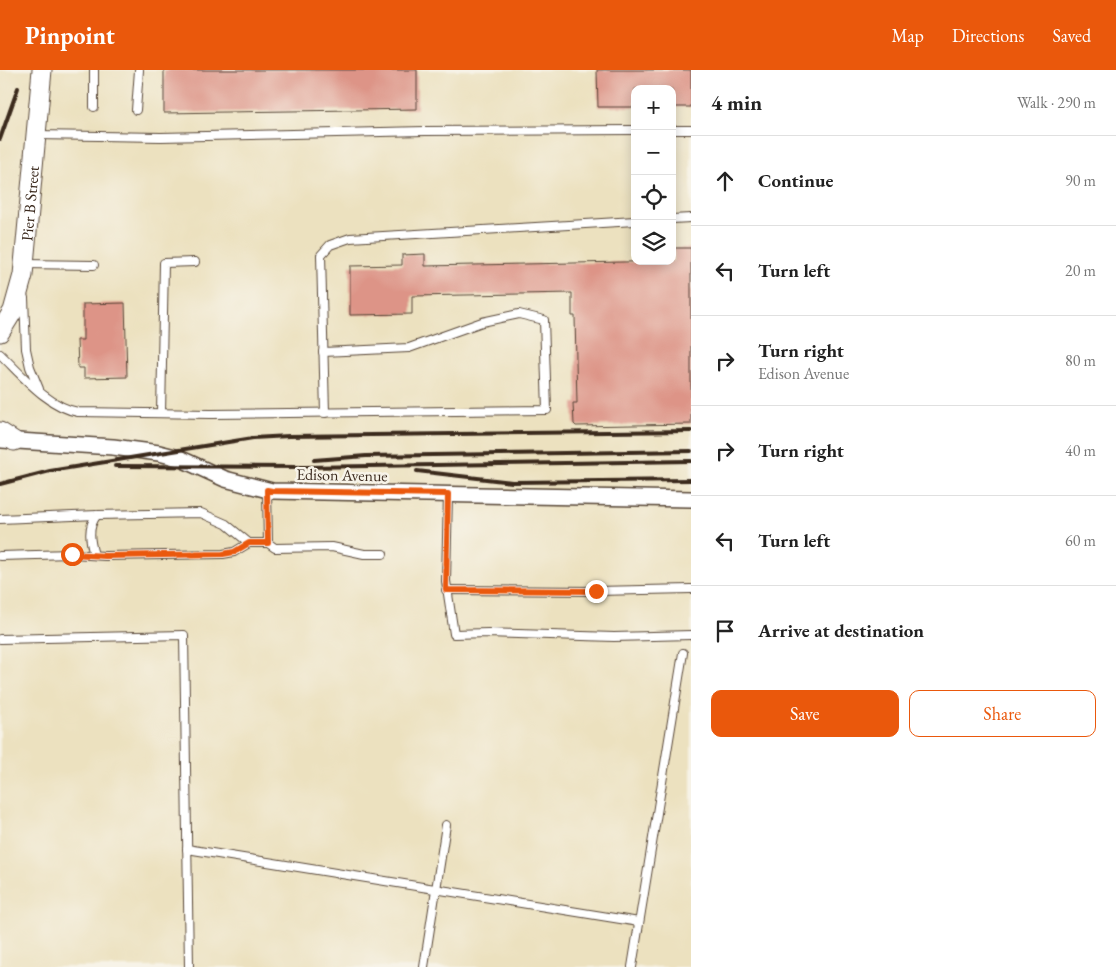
<!DOCTYPE html>
<meta charset="utf-8">
<style>
:root{--surface:#fff;--page:#f2f2f2;--text:#222;--muted:#767676;--line:#e0e0e0;--accent:#ea580c}
body{margin:0;font-family:"EB Garamond",serif;background:var(--page);color:var(--text)}
.controls{position:absolute;right:15px;top:15px;display:grid;overflow:hidden;border-radius:10px;box-shadow:0 2px 12px #0003}
.controls button{width:45px;height:45px;display:grid;place-items:center;padding:0;border:0;border-bottom:1px solid var(--line);background:var(--surface);color:var(--text);font:25px sans-serif}
.stop{position:absolute;width:15px;height:15px;margin:-11px;border:4px solid #ea580c;border-radius:50%;background:#fff}
.stop.end{background:#ea580c;border-color:#fff;box-shadow:0 1px 5px #0008}
.list{margin:0;padding:0;list-style:none}
h2{display:flex;justify-content:space-between;align-items:center;height:65px;margin:0;padding:0 20px;font-size:21px}
h2 small{font-size:16px;font-weight:400;color:var(--muted)}
.list li{display:grid;grid-template-columns:32px 1fr auto;gap:15px;align-items:center;box-sizing:border-box;height:90px;padding:0 20px;border-top:1px solid var(--line)}
.list b{display:block;font-size:19px;white-space:nowrap}
.list p{margin:0;font-size:16px;white-space:nowrap;color:var(--muted)}
.list em{font-size:16px;font-style:normal;color:var(--muted)}
.actions{display:flex;gap:10px;padding:15px 20px}
.actions a{flex:1;padding:11px 0;border:1px solid var(--accent);border-radius:10px;text-align:center;font-size:18px;color:var(--accent)}
.actions .main{background:var(--accent);color:#fff}
.icon{flex:none;width:28px;height:28px;fill:none;stroke:currentColor;stroke-width:2;stroke-linecap:round;stroke-linejoin:round}
.map{position:relative;flex:none;width:691px;height:897px;overflow:hidden}
header{display:flex;align-items:center;gap:30px;box-sizing:border-box;height:70px;padding:0 25px;background:var(--accent);color:#fff}
header strong{font-size:24px}
nav{display:flex;gap:28px;margin-inline-start:auto;font-size:18px}
main{display:flex}
aside{flex:1;background:var(--surface)}
.map>svg:first-child{display:block}
</style>
<header>
<strong>Pinpoint</strong>
<nav><a>Map</a><a>Directions</a><a>Saved</a></nav>
</header>
<main>
<div class="map">
<svg width="691" height="897" viewBox="0 0 691 897">
<rect width="100%" height="100%" fill="#f7f3e8"/>
<filter id="ink" filterUnits="userSpaceOnUse"><feTurbulence type="fractalNoise" baseFrequency=".02" numOctaves="2"/><feDisplacementMap in="SourceGraphic" scale="10" xChannelSelector="R" yChannelSelector="G"/><feConvolveMatrix kernelMatrix="1 2 1 2 8 2 1 2 1" color-interpolation-filters="sRGB"/></filter>
<filter id="wash" filterUnits="userSpaceOnUse"><feTurbulence type="fractalNoise" baseFrequency=".0096" numOctaves="4" result="noise"/><feDisplacementMap in="SourceGraphic" scale="20" xChannelSelector="R" yChannelSelector="G"/><feGaussianBlur stdDeviation="1.12" result="paint"/><feColorMatrix in="noise" values="0 0 0 0 0 0 0 0 0 0 0 0 0 0 0 0 0 1.4 0 .05"/><feComposite in="paint" operator="in"/></filter>
<g filter="url(#wash)">
<rect width="100%" height="100%" fill="#ece1bf"/>
<g id="blocks">
<g fill="#dd9487">
<path d="M164,0H417V39L164,43Z"/>
<path d="M597,0H691V37H672V19H635V37H598Z"/>
<path d="M674,178H691V354L576,356L574,354L573,333H577L575,246H572V223L412,226V244L350,245V196L402,195V185L425,184V196L674,191Z"/>
<path d="M125,233L127,307L84,308V298H78L77,270H83V234Z"/>
</g>
</g>
</g>
<g filter="url(#ink)">
<use href="#blocks" fill-opacity="0" stroke="#564536" stroke-width="1"/>
<g fill="none" stroke-linecap="round" stroke-linejoin="round">
<defs>
<g id="service">
<path d="M94,0V37"/>
<path d="M136,40L139,0"/>
<path d="M672,60H691"/>
<path d="M36,65L161,67L425,61L635,60"/>
<path d="M672,149L691,148"/>
<path d="M24,194L94,195"/>
<path d="M24,228L26,279L30,297L39,319"/>
<path d="M0,284C22,305 48,337 78,342L211,344L547,340L544,250L519,244L482,252L409,278L323,282"/>
<path d="M161,343L164,193L195,192"/>
<path d="M325,343L321,185L330,175L350,168L635,151"/>
<path d="M267,420L268,473L275,478L332,477L364,484H383"/>
<path d="M448,424L446,511L454,564L488,563L614,567L691,565"/>
<path d="M0,449L97,445L201,443L226,454L249,473"/>
<path d="M94,485C90,471 87,457 97,445"/>
<path d="M0,486L72,484L105,486L223,484L234,482L249,473H268"/>
<path d="M446,520L596,521L691,519"/>
<path d="M0,569L184,565L189,897"/>
<path d="M187,779L639,852"/>
<path d="M424,897L446,755"/>
<path d="M632,897L683,583"/>
</g>
<path id="minor" d="M2,370L113,377L159,383L179,388L225,409L272,421L691,429"/>
<g id="tertiary">
<path id="s1" d="M0,262L13,241L23,205L42,0"/>
<path d="M0,362L14,371"/>
</g>
</defs>
<use href="#service" stroke="#564536" stroke-width="10"/>
<use href="#minor" stroke="#564536" stroke-width="18"/>
<use href="#tertiary" stroke="#564536" stroke-width="21"/>
<use href="#service" stroke="#fff" stroke-width="8"/>
<use href="#minor" stroke="#fff" stroke-width="15"/>
<use href="#tertiary" stroke="#fff" stroke-width="19"/>
<g stroke="#3b2a1e" stroke-width="4">
<path d="M0,69L18,18"/>
<path d="M314,390L366,386L691,381"/>
<path d="M115,396L305,397L691,391"/>
<path d="M417,401L512,412L691,410"/>
<path d="M0,414L50,401L253,368L289,366L691,361"/>
</g>
</g>
</g>
<g fill="none" stroke-linecap="round" stroke-linejoin="round" filter="url(#ink)">
<path stroke="#ea580c" stroke-width="6" d="M72,484L105,486L223,484L234,482L249,473H268L267,420L272,421L448,424L446,520L596,521"/>
</g>
<g text-anchor="middle" dominant-baseline="central" stroke-width="5" stroke-linejoin="round" paint-order="stroke">
<g font-size="16" fill="#3b2a1e" stroke="#f7f3e8">
<text stroke="none"><textPath href="#s1" startOffset="134">Pier B Street</textPath></text>
<text transform="translate(342 405) rotate(1)">Edison Avenue</text>
</g>
</g>
</svg>
<div class="controls">
<button>+</button>
<button>−</button>
<button><svg class="icon" aria-label="locate" viewBox="0 0 24 24"><circle cx="12" cy="12" r="6"/><path d="M12 2v4M12 18v4M2 12h4M18 12h4"/></svg></button>
<button><svg class="icon" aria-label="layers" viewBox="0 0 24 24"><path d="M12 4l9 5-9 5-9-5zM3 14l9 5 9-5"/></svg></button>
</div>
<div class="stop" style="left:72px;top:484px"></div>
<div class="stop end" style="left:596px;top:521px"></div>
</div>
<aside>
<h2>4 min<small>Walk · 290 m</small></h2>
<ul class="list">
<li><svg class="icon" aria-label="ahead" viewBox="0 0 24 24"><path d="M12 20V5M6 11l6-6 6 6"/></svg><div><b>Continue</b></div><em>90 m</em></li>
<li><svg class="icon" aria-label="left" viewBox="0 0 24 24"><path d="M17 20v-9H6M10 6l-5 5 5 5"/></svg><div><b>Turn left</b></div><em>20 m</em></li>
<li><svg class="icon" aria-label="right" viewBox="0 0 24 24"><path d="M7 20v-9h11M14 6l5 5-5 5"/></svg><div><b>Turn right</b><p>Edison Avenue</p></div><em>80 m</em></li>
<li><svg class="icon" aria-label="right" viewBox="0 0 24 24"><path d="M7 20v-9h11M14 6l5 5-5 5"/></svg><div><b>Turn right</b></div><em>40 m</em></li>
<li><svg class="icon" aria-label="left" viewBox="0 0 24 24"><path d="M17 20v-9H6M10 6l-5 5 5 5"/></svg><div><b>Turn left</b></div><em>60 m</em></li>
<li><svg class="icon" aria-label="arrive" viewBox="0 0 24 24"><path d="M6 21V4h12l-3 4 3 4H6"/></svg><div><b>Arrive at destination</b></div></li>
</ul>
<div class="actions"><a class="main">Save</a><a>Share</a></div>
</aside>
</main>
